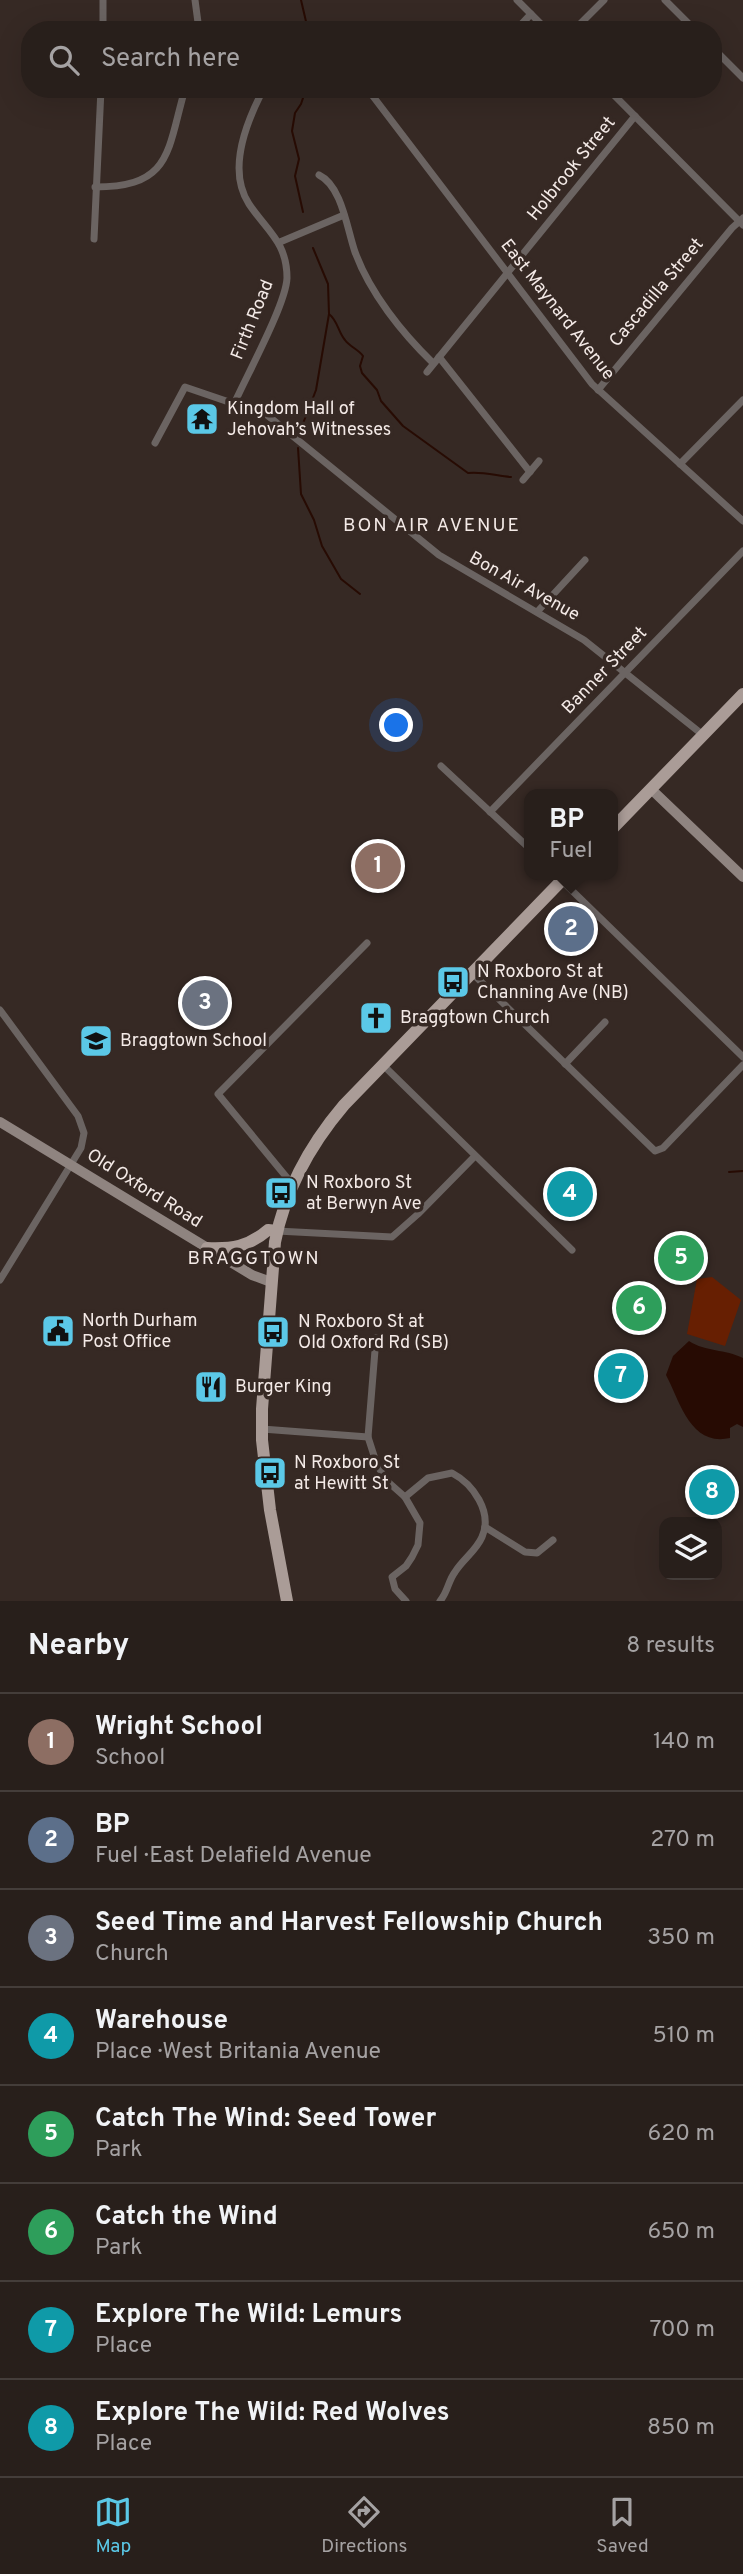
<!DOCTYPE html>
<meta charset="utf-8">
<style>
:root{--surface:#281f1b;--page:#302724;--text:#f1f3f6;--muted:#a5a2a3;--line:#443d3a;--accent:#5bc8e7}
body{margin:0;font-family:Overpass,sans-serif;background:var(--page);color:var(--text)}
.controls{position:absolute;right:21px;bottom:21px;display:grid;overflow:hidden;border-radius:14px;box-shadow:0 7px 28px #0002}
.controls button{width:63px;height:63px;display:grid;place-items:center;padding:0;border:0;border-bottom:2px solid var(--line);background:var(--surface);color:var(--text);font:35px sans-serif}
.you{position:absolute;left:397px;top:726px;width:24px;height:24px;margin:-18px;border:5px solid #fff;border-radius:50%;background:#1a73e8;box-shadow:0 0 0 10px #1a73e833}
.badge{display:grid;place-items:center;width:46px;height:46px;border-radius:50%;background:var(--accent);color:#fff;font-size:23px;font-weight:700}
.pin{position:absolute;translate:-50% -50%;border:4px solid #fff;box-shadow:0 2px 7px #0006}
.popup{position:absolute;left:524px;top:789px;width:94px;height:91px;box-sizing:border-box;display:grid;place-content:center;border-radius:14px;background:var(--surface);filter:drop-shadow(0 2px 5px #0005);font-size:23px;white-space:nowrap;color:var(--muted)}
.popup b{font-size:26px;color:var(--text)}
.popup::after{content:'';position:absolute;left:50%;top:100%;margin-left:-14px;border:14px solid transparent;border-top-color:var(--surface)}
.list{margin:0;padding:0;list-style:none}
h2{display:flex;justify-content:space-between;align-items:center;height:91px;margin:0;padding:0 28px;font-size:30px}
h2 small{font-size:23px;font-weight:400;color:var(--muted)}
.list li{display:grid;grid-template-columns:46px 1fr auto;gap:21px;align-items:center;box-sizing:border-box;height:98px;padding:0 28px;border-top:2px solid var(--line)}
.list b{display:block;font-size:26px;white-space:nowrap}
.list p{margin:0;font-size:23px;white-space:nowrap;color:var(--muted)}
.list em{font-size:23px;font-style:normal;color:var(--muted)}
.icon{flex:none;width:38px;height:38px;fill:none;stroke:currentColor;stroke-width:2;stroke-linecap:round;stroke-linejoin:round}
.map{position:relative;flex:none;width:743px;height:1601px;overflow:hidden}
.search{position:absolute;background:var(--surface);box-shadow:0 7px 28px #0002;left:21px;right:21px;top:21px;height:77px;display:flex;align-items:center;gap:18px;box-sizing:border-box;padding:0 24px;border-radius:28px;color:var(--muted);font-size:26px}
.sheet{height:875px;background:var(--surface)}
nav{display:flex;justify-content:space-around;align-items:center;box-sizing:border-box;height:98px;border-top:2px solid var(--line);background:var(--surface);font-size:19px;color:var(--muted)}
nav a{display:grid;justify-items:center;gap:4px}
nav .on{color:var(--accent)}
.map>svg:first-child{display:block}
</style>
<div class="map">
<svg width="743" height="1601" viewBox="0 0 743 1601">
<rect width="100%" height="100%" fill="#362924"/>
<path fill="#671f02" d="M712,1277L741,1300L725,1346L687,1334L697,1279Z"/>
<path fill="#270b03" d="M689,1341C706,1352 725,1349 743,1358V1427L737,1424L730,1428V1438C690,1447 680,1401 666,1375L673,1356Z"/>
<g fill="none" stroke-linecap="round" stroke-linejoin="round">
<g stroke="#270b03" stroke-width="2">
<path d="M301,0L308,30"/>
<path d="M303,212L295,176L299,159L292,131L295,113L301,104L306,89"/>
<path d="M329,314C338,321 338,332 345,340C350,347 358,349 363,356L360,366L362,373L377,390L381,401L403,426L468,473C481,471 498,476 511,477"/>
<path d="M302,426L316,390L329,314L328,284L313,248"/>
<path d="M298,448L301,494L314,520L322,546L341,579L360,594"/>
<path d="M729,1172L743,1171"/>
</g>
<g stroke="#6b6462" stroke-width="7">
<path d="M195,0L199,30"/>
<path d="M517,0L547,30"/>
<path d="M665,0L695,30"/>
<path d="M103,30V0"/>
<path d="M516,30L531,14"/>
<path d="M574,30L604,0"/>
<path d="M713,48L743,78"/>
<path d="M608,89L743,225"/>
<path d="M372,95L592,384L743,521"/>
<path d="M319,175C342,186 347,229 355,252C370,293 402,333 433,363"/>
<path d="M95,187C172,187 167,151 185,89"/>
<path d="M94,239L101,89"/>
<path d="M280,242L344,215"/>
<path d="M439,357L530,472"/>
<path d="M427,372L635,116"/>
<path d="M598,390L732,228L743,218"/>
<path d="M235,402C247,375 286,304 287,278C287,242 267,231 249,204C228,172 245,126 260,96"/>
<path d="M155,443L185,387L267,415L439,555L584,640L703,735"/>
<path d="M680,464L743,400"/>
<path d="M523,480L539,461"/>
<path d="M537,612L585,560"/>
<path d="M441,766L529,848"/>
<path d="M490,812L743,551"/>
<path d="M556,875L743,1057"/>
<path d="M472,973L655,1151L663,1148L743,1065"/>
<path d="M0,1010L78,1116L84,1133L81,1148L0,1280"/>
<path d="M565,1064L605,1022"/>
<path d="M383,1065L572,1250"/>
<path d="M293,1185L218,1094L367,943"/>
<path d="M277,1231L392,1237L418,1214L475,1156"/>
<path d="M376,1338L368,1437L377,1465L387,1481L405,1497L420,1523L418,1545L412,1557L406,1566L392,1577L395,1589L406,1601"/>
<path d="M262,1429L368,1437"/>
<path d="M405,1497L428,1478L452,1473C473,1484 493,1512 482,1537C476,1551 463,1559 455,1572C448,1581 448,1592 440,1601"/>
<path d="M485,1527L525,1552L537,1553L553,1540"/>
</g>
<g stroke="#8f8480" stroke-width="10">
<path d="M651,789L743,877"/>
<path d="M0,1122L252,1275L271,1282"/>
</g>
<g stroke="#aa9c97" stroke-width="12">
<path d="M613,828L743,694"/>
<path d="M207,1248C232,1249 248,1247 268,1230L277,1231"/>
<path d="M287,1601L270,1510L262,1440V1409L275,1242C285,1190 310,1145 344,1105L567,875"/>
</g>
</g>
<defs>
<symbol id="temple-square" viewBox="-11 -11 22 22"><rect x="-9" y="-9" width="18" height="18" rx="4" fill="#5bc8e7" stroke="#362924"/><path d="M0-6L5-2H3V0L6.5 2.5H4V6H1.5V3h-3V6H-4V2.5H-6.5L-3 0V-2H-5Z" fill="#111"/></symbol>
<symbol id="bus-square" viewBox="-11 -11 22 22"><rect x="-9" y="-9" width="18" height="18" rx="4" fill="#5bc8e7" stroke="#362924"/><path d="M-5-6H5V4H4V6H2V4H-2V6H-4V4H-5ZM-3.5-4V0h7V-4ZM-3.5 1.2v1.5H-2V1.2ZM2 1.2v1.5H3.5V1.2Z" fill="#111"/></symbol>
<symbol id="church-square" viewBox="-11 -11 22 22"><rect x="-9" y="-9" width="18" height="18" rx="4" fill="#5bc8e7" stroke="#362924"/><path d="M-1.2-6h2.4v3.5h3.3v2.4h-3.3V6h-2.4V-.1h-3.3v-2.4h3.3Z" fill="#111"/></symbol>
<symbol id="school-square" viewBox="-11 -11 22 22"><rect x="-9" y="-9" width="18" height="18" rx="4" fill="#5bc8e7" stroke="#362924"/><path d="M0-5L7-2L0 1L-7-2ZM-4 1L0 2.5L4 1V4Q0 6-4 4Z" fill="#111"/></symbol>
<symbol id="civic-square" viewBox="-11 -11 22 22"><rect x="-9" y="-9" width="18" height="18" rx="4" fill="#5bc8e7" stroke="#362924"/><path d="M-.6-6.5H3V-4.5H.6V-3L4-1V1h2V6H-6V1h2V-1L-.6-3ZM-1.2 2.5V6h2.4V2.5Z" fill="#111"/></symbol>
<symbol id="restaurant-square" viewBox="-11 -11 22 22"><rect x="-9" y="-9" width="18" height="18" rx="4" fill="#5bc8e7" stroke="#362924"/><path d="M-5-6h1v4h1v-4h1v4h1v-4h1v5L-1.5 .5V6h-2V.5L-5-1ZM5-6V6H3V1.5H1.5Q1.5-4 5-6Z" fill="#111"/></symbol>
</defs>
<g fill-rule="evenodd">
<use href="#temple-square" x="183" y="400" width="38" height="38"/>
<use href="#bus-square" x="434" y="963" width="38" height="38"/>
<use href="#church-square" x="357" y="999" width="38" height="38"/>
<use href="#school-square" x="77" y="1022" width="38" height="38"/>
<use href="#bus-square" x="262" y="1174" width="38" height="38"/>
<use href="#civic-square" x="39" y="1312" width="38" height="38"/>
<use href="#bus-square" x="254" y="1313" width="38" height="38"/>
<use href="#restaurant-square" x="192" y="1368" width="38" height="38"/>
<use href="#bus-square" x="251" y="1454" width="38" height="38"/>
</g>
<g text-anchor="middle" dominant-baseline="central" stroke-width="7" stroke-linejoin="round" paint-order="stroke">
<g font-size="18" fill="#f4eae7" stroke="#362924">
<text transform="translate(572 169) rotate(-51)">Holbrook Street</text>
<text transform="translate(657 293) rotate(-50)">Cascadilla Street</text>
<text transform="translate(557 310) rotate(52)">East Maynard Avenue</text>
<text transform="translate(253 320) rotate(-68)">Firth Road</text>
<text transform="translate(524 587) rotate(29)">Bon Air Avenue</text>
<text transform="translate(605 671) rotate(-46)">Banner Street</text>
<text transform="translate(144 1189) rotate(32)">Old Oxford Road</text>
</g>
<g font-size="18" fill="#f4eae7" stroke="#362924" text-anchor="start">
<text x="227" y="409">Kingdom Hall of<tspan x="227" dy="21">Jehovah’s Witnesses</tspan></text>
<text x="477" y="972">N Roxboro St at<tspan x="477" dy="21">Channing Ave (NB)</tspan></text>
<text x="400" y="1018">Braggtown Church</text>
<text x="120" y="1041">Braggtown School</text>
<text x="306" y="1183">N Roxboro St<tspan x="306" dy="21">at Berwyn Ave</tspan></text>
<text x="82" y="1321">North Durham<tspan x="82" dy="21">Post Office</tspan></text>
<text x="298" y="1322">N Roxboro St at<tspan x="298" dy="21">Old Oxford Rd (SB)</tspan></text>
<text x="235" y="1387">Burger King</text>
<text x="294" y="1463">N Roxboro St<tspan x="294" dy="21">at Hewitt St</tspan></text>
</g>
<g font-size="19" letter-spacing="2" fill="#f4eae7" stroke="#362924">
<text x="432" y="526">BON AIR AVENUE</text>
<text x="254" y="1259">BRAGGTOWN</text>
</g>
</g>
</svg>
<div class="controls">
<button><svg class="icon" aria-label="layers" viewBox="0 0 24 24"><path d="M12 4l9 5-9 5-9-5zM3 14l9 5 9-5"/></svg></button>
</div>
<div class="you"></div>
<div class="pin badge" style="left:378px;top:866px;background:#8d6e63">1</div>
<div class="pin badge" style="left:571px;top:929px;background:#5c6f8a">2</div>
<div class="popup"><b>BP</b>Fuel</div>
<div class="pin badge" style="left:205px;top:1003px;background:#6b7280">3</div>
<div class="pin badge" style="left:570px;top:1194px;background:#0f9aa8">4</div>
<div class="pin badge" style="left:681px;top:1258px;background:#2e9e5b">5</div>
<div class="pin badge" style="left:639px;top:1308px;background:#2e9e5b">6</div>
<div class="pin badge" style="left:621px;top:1376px;background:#0f9aa8">7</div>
<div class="pin badge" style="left:712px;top:1492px;background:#0f9aa8">8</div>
<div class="search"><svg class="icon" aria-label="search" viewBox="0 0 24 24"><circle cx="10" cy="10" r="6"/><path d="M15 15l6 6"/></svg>Search here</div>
</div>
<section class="sheet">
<h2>Nearby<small>8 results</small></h2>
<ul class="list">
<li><span class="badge" style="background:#8d6e63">1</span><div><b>Wright School</b><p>School</p></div><em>140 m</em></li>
<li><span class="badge" style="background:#5c6f8a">2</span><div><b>BP</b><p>Fuel · East Delafield Avenue</p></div><em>270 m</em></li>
<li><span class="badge" style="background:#6b7280">3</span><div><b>Seed Time and Harvest Fellowship Church</b><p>Church</p></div><em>350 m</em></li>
<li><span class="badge" style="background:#0f9aa8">4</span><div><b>Warehouse</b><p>Place · West Britania Avenue</p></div><em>510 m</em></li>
<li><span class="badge" style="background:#2e9e5b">5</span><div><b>Catch The Wind: Seed Tower</b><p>Park</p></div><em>620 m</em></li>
<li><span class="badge" style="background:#2e9e5b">6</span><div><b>Catch the Wind</b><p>Park</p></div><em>650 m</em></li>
<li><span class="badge" style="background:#0f9aa8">7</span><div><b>Explore The Wild: Lemurs</b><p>Place</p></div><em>700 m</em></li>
<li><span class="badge" style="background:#0f9aa8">8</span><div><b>Explore The Wild: Red Wolves</b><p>Place</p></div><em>850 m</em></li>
</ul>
</section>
<nav>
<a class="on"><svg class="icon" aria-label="map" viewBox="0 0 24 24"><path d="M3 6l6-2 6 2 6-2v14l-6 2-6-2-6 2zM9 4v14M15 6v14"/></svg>Map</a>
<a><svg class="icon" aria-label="directions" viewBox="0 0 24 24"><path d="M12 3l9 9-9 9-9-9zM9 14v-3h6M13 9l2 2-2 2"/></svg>Directions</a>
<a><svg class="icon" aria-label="saved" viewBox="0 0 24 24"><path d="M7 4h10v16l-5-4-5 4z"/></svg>Saved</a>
</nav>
